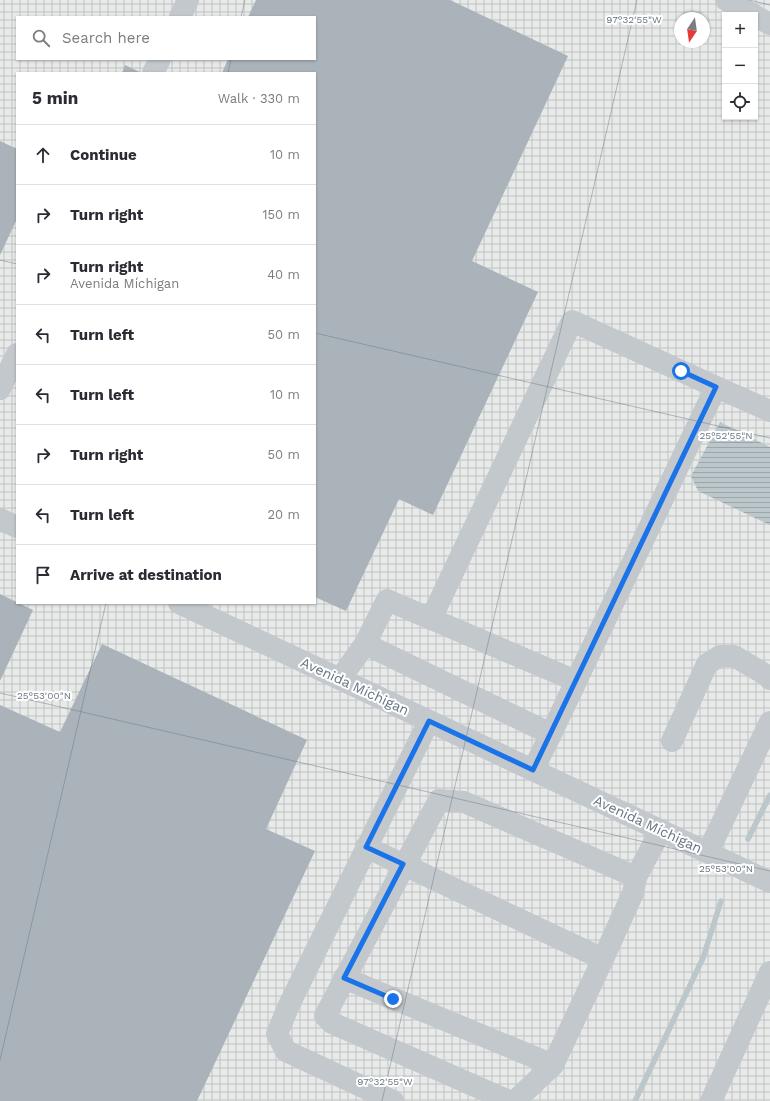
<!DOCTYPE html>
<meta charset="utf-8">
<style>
:root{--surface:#fff;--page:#f7f7f7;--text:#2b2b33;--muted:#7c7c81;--line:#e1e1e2}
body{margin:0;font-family:"Work Sans",sans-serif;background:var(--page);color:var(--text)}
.controls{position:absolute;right:12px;top:12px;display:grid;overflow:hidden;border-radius:0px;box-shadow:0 1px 3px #0004}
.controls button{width:36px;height:36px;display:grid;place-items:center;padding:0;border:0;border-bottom:1px solid var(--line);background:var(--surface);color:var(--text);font:20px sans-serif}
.compass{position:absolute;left:674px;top:12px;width:36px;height:36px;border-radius:50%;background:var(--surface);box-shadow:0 1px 3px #0004;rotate:193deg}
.stop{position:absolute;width:12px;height:12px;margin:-9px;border:3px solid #1a73e8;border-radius:50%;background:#fff}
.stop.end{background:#1a73e8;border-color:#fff;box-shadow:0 1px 4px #0008}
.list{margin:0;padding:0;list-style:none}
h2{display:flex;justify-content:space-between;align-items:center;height:52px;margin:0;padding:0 16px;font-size:17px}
h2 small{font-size:13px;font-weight:400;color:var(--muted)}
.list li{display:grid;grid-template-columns:26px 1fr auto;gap:12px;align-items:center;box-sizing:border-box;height:60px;padding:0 16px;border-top:1px solid var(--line)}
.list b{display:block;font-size:15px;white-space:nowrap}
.list p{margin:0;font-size:13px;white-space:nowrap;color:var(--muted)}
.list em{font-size:13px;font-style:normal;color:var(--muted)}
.icon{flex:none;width:22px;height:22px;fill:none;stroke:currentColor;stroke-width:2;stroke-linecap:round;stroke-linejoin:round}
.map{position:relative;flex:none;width:770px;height:1101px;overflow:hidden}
.search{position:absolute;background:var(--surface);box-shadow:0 1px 3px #0004;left:16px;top:16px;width:300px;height:44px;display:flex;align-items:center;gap:10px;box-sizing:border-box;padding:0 14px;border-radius:0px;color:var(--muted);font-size:15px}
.panel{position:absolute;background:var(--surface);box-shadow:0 1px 3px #0004;left:16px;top:72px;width:300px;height:532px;border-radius:0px}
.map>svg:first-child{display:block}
</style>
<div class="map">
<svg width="770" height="1101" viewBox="0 0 770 1101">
<defs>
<pattern id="industrial-grid" width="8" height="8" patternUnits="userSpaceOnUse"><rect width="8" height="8" fill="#e8e9e9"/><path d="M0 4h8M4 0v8" fill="none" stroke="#c0c1c2"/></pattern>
<pattern id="water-rules" width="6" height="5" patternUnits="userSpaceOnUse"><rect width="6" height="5" fill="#bbc7cb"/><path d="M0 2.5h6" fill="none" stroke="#9ca6aa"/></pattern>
</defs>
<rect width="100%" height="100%" fill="#fafaf8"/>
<path fill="url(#industrial-grid)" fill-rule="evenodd" d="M0,0H770V1101H0ZM725,15H755V117H725ZM17,17H315V59H17ZM680,18H704V42H680ZM17,73H315V603H17Z"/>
<path fill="url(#water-rules)" d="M720,422L770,447V525L698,491L691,476Z"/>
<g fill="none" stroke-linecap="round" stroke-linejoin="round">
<g stroke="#bbc7cb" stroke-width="5.5">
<path d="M748,839L770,795"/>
<path d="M635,1101L703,958L721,901"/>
</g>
</g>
<g fill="#aab3b9">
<path d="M256,0H450L568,56L472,261L538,292L433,515L399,499L346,611L315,597V73H222L228,59H315V17H248Z"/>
<path d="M125,65L142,73H122Z"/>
<path d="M0,141L17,149V219L0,255Z"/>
<path d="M0,594L33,610L0,681Z"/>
<path d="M102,644L307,740L266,829L315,851L197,1101H0V705L60,732Z"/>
</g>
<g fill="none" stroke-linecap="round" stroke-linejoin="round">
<g stroke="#c3c8cc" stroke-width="22">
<path d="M726,0L754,15"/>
<path d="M755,16L770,24"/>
<path d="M180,17L188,0"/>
<path d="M153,73L160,59"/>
<path d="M0,389L17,354"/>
<path d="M0,519L17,527"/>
<path d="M179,603L770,882"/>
<path d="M431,619L572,321L716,387"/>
<path d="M365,644L387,600L576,681"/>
<path d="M340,679L365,644L551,734L533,770"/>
<path d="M551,734L716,387L770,411"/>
<path d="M672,741L707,664L720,656H734L768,676L770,679"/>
<path d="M366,847L603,959L633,893L636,877L464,802L439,800L325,1016L332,1023L509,1101"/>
<path d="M708,852L770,722"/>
<path d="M636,877L661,830"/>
<path d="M344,978L553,1065"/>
<path d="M393,1101L286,1051L277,1034L289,1005L429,721"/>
<path d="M515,1101L553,1065L603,959"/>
<path d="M711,1101L770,972"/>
</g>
</g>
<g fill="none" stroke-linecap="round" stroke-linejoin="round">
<path stroke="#1a73e8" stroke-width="5" d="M393,999L344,978L403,864L366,847L429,721L533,770L716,387L681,371"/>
</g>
<path fill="none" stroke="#657683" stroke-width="1" stroke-opacity="0.45" d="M749,0L770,5M241,17L245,0M228,73L231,59M0,260L17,264M315,333L770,438M0,693L770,871M0,1060L106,603M382,1101L637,0"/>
<g text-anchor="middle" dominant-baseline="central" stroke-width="4" stroke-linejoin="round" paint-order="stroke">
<g font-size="14" fill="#657683" stroke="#fff">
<text transform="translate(355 686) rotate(25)">Avenida Míchigan</text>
<text transform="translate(648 824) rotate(25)">Avenida Míchigan</text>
</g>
</g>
<g font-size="10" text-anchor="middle" fill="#657683" stroke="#fff" stroke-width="4" stroke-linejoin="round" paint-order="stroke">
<text x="634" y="23">97°32'55"W</text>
<text x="726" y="439">25°52'55"N</text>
<text x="44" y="699">25°53'00"N</text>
<text x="726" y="872">25°53'00"N</text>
<text x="385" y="1085">97°32'55"W</text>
</g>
</svg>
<div class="controls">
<button>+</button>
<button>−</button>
<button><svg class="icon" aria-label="locate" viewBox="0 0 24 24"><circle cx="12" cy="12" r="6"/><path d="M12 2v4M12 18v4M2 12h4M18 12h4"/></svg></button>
</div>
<svg class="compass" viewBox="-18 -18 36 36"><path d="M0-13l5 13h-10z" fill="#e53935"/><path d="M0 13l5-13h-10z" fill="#7c7c81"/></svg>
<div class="stop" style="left:681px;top:371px"></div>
<div class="stop end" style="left:393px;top:999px"></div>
<div class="search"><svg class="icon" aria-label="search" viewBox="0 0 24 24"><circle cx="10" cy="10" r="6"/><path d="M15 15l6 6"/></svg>Search here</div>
<section class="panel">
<h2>5 min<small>Walk · 330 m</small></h2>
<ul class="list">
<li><svg class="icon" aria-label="ahead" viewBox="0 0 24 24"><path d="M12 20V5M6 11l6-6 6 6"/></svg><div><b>Continue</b></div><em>10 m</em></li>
<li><svg class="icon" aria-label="right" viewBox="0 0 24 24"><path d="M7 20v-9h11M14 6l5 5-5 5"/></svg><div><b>Turn right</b></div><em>150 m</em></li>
<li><svg class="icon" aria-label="right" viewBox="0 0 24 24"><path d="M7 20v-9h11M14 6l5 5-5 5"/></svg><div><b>Turn right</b><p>Avenida Míchigan</p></div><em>40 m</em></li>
<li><svg class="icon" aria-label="left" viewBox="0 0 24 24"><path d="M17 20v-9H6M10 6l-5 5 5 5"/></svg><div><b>Turn left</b></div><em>50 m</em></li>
<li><svg class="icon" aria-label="left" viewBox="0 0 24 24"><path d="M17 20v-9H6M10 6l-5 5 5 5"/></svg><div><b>Turn left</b></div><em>10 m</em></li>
<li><svg class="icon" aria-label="right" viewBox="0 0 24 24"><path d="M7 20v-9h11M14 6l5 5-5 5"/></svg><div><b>Turn right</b></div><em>50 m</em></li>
<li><svg class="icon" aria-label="left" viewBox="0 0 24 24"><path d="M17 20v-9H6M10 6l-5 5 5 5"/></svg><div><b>Turn left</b></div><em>20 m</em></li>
<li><svg class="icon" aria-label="arrive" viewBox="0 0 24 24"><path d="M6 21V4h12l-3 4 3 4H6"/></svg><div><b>Arrive at destination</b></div></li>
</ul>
</section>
</div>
